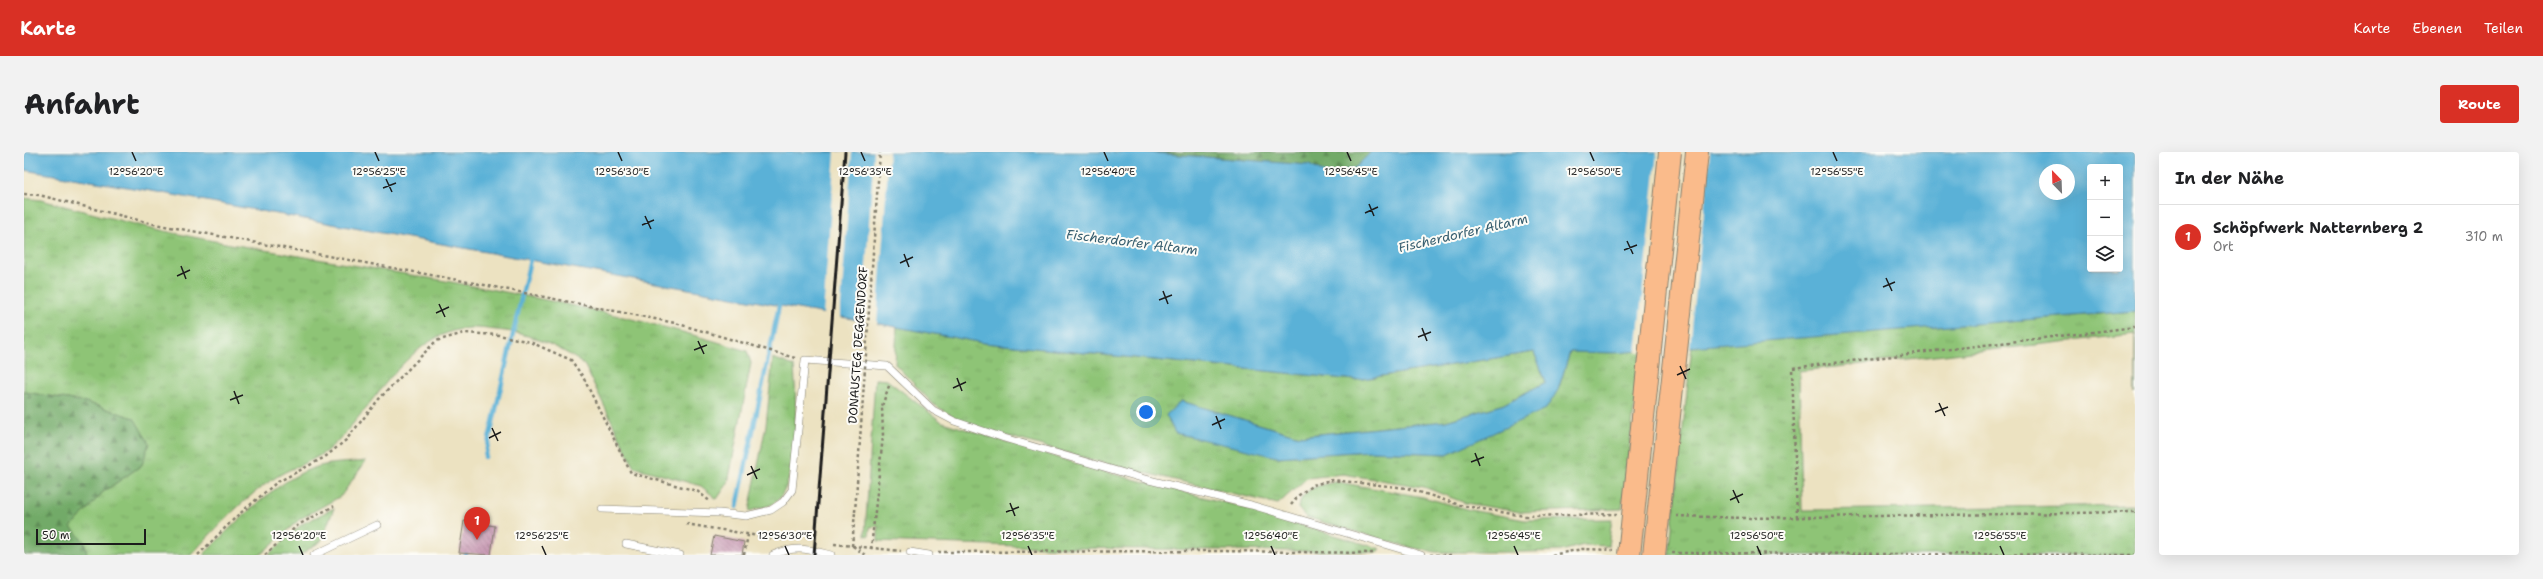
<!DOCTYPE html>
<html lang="de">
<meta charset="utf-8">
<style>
:root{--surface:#fff;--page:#f2f2f2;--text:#202124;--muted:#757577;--line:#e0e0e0;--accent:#d93025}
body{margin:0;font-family:"Shantell Sans",sans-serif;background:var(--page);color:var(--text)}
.controls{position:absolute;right:12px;top:12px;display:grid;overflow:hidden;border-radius:4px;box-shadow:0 4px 16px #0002}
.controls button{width:36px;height:36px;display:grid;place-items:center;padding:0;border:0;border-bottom:1px solid var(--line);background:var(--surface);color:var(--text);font:20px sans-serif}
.compass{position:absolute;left:2015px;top:12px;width:36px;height:36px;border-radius:50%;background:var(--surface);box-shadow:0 4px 16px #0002;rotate:337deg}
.scale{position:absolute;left:12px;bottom:10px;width:110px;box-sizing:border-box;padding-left:4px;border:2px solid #1c1c1c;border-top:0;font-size:11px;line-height:14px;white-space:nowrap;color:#1c1c1c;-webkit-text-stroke:3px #fdfcf7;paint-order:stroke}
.you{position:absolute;left:1122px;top:260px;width:14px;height:14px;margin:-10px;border:3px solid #fff;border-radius:50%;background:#1a73e8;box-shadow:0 0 0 6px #1a73e833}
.badge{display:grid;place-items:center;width:26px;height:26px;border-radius:50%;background:var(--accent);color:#fff;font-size:13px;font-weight:700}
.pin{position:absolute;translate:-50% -33px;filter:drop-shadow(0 1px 2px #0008)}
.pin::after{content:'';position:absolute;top:21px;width:14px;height:12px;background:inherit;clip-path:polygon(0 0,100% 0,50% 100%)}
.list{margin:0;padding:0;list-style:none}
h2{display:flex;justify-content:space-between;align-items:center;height:52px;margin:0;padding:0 16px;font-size:17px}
h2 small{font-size:13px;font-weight:400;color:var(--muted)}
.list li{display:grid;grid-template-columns:26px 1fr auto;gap:12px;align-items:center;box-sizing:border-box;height:64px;padding:0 16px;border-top:1px solid var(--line)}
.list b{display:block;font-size:15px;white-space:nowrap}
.list p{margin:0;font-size:13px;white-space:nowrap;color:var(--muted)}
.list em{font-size:13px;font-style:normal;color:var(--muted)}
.icon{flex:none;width:22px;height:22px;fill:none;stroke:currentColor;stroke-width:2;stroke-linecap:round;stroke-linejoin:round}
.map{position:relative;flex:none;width:2111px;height:403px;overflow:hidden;border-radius:4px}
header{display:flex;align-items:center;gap:24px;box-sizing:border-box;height:56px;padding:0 20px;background:var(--accent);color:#fff}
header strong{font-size:19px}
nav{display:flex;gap:22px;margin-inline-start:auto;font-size:14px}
.intro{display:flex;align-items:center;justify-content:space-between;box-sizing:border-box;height:96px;padding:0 24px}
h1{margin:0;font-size:28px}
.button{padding:10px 18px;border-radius:4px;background:var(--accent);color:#fff;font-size:14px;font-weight:700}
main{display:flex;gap:24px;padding:0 24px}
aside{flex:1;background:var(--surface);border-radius:4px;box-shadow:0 4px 16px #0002}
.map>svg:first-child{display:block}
</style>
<header>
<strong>Karte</strong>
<nav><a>Karte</a><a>Ebenen</a><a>Teilen</a></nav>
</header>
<div class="intro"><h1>Anfahrt</h1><a class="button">Route</a></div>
<main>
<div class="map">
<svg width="2111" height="403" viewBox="0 0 2111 403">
<defs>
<pattern id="grass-tufts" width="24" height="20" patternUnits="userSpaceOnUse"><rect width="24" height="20" fill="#8ec476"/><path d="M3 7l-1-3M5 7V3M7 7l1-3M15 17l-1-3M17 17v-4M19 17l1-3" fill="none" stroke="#7aa866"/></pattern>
<pattern id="forest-firs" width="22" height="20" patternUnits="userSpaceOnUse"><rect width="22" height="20" fill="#72aa67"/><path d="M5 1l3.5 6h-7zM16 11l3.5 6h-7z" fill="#5d8a54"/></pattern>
<pattern id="building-back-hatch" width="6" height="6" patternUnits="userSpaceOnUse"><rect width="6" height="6" fill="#c899b3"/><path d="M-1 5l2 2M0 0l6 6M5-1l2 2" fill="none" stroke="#a27c91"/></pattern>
</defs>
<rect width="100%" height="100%" fill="#fdfcf7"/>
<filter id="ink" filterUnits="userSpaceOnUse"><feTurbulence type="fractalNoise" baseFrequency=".025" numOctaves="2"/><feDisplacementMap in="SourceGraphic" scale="8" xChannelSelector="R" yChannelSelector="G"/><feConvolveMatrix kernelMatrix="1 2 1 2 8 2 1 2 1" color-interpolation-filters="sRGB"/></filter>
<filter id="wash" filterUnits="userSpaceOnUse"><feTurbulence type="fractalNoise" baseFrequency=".012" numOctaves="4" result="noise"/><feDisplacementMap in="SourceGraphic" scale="16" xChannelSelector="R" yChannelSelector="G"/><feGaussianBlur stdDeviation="0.9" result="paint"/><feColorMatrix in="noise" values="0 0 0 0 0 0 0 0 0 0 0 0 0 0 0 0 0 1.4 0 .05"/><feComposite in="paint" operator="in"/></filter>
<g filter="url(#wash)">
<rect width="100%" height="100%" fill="#ece2c1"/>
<g fill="url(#grass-tufts)" stroke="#557049">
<path d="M0,46L17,48C68,61 118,75 169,85C353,120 544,142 723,199L727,211L704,331L693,347L677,334L610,315L561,214C544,198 506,182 482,179C467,178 452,174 437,177C380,187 346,261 305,297C291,309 270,314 254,324C221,344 193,375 167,403H63L61,391L47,375L79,340L118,313L62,250L0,240Z"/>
<path d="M2111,159V242V182L1775,219L1778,358L2111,353V403H1645L1668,194Z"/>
<path d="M873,175L960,191L1332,228L1510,200L1522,230L1478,253L1422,269L1275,284L1157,249L1253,305L1347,299L1423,302L1534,238L1546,200L1617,199L1598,357L1496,360L1441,351L1400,335L1319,322L1283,326L1254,352L1083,312L944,273L909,252L871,212Z"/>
<path d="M749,206L770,214C772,243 777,336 749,352C742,355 733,357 725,359L742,273Z"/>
<path d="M851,227L863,228L918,270L1074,318L1214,354L1357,397L1352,400L1049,396L854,389V374L846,375L845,384L841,383Z"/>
<path d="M342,309L317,344L276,367L236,403H179C207,375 255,325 293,315C308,310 326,311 342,309Z"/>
<path d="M1313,330L1399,345L1446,358L1501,368L1588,367L1584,394L1560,393L1537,399L1500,400H1412L1384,395L1282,365L1274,356C1278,336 1295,333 1313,330Z"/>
<path d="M310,356L297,389L276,403H244L278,372Z"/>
</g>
<g fill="url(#forest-firs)" stroke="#476342">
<path d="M1118,0H1347L1331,16L1302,22L1285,13Z"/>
<path d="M0,240L62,250L110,266L125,291L118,313L79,340L47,375L61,391L63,403H0Z"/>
</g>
<path fill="#5ab1d7" stroke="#3b667a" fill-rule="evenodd" d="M0,0H1118L1285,13L1302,22L1331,16L1347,0H2111V159L1591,201L1546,200L1534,238L1522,257L1423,302L1347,299L1253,305L1151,281L1142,263L1157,249L1275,284L1422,269L1478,253L1522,230L1510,200L1332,228L960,191L133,40L0,18ZM2066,15H2096V117H2066ZM2021,18H2045V42H2021Z"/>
<g fill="#ece2c1">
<path d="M811,0H828L816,167L799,163Z"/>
<path d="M850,0H865L853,173L838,170Z"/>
<path d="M1633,0H1686L1666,196L1612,201Z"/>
</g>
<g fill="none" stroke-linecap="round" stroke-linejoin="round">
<g stroke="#5ab1d7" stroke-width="4.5">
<path d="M461,305L506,108L510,103"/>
<path d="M713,355L756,149"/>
<path d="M442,403V402"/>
</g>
</g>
<g id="blocks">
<g fill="url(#building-back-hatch)">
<path d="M440,369L471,374L467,403L435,401Z"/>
<path d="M690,384L720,390L718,403H686Z"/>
</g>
</g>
</g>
<g filter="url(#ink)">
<use href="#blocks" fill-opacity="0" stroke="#847f6e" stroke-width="1"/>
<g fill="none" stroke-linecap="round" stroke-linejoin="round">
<defs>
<g id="service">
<path d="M578,357L695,361L722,364L747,358L759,350L768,338L781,208L863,214L909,258L930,269L980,286L1121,327L1227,353L1397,403"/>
<path d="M602,392L656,403"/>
<path d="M886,400L905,403"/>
<path d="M290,403L353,373"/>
<path d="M749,403C772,393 783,397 807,403"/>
</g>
<path id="motorway" d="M1663,96L1673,0"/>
</defs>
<use href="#service" stroke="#847f6e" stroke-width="8"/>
<use href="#motorway" stroke="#847f6e" stroke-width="24"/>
<g stroke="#847f6e" stroke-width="2.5" stroke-dasharray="3 3" stroke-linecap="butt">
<path d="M0,42L15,43L130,72L450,131L651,171L771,206"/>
<path d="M1267,353L1275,343L1289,333L1308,328L1383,336L1436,353L1500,364L1593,362"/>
<path d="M1652,364L1722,366L2111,360"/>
<path d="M1773,365L1768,216L2111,175"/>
<path d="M662,372L759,388"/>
<path d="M810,392L877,399"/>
<path d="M828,394L831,360"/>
<path d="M829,394L841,403"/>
<path d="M847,397L859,284L858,254L866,231"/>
<path d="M914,400L1195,399L1351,401"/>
<path d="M1648,401L2111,403"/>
<path d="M174,403L213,364L252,331L301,305L322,288L355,247L412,189L440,181L475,183L506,190L547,208L559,225L607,321L673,339L687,350"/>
<path d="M241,403L274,373L310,354"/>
<path d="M720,403L724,383"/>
<path d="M1406,403H1427"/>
<path d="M1528,403L1558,397L1589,398"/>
</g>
<use href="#service" stroke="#fff" stroke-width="7"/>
<use href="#motorway" stroke="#fabb8b" stroke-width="22"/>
<path stroke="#1c1c1c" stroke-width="3" d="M790,403L821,0"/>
<defs>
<g id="motorway-bridge">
<path d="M1605,403L1646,0"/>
<path d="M1630,403L1663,96"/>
</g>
</defs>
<use href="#motorway-bridge" stroke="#847f6e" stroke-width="24" stroke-linecap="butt"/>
<path stroke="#847f6e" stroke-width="2.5" stroke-dasharray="3 3" stroke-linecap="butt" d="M831,360L856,0"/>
<use href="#motorway-bridge" stroke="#fabb8b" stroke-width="22"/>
</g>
</g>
<path fill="none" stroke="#1c1c1c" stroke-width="1.5" d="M108,0L112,9M351,0L355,9M594,0L598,9M837,0L841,9M1080,0L1084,9M1323,0L1327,9M1566,0L1570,9M1809,0L1813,9M362,27L368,40M359,36L372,31M1345,52L1350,64M1341,61L1354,55M621,64L627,77M618,73L630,68M1603,89L1609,102M1600,98L1613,93M880,102L885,115M876,111L889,105M157,114L162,127M153,124L166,118M1862,126L1868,139M1859,135L1871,130M1139,139L1144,152M1135,148L1148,143M415,152L421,165M412,161L425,155M1398,176L1403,189M1394,185L1407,180M674,189L680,202M670,198L683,193M1656,214L1662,227M1653,223L1666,217M933,226L938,239M929,236L942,230M210,239L215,252M206,248L219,243M1915,251L1921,264M1911,260L1924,255M1192,264L1197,277M1188,273L1201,267M468,276L474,289M465,286L477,280M1451,301L1456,314M1447,310L1460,305M727,314L733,327M723,323L736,317M1709,338L1715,351M1706,348L1719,342M986,351L991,364M982,360L995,355M275,394L279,403M518,394L522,403M761,394L765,403M1004,394L1008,403M1247,394L1251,403M1490,394L1494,403M1733,394L1737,403M1976,394L1980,403"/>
<g text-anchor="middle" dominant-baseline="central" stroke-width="4" stroke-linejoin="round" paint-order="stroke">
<g font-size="12" fill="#1c1c1c" stroke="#fdfcf7">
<text transform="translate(834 193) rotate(-86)">DONAUSTEG DEGGENDORF</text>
</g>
<g font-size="13" font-style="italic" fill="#385f70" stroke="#fdfcf7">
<text transform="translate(1439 81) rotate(-13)">Fischerdorfer Altarm</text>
<text transform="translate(1108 90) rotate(7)">Fischerdorfer Altarm</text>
</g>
</g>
<g font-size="10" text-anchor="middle" fill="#1c1c1c" stroke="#fdfcf7" stroke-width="4" stroke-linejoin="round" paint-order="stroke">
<text x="112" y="23">12°56'20"E</text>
<text x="355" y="23">12°56'25"E</text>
<text x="598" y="23">12°56'30"E</text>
<text x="841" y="23">12°56'35"E</text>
<text x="1084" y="23">12°56'40"E</text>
<text x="1327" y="23">12°56'45"E</text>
<text x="1570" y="23">12°56'50"E</text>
<text x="1813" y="23">12°56'55"E</text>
<text x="275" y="387">12°56'20"E</text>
<text x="518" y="387">12°56'25"E</text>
<text x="761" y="387">12°56'30"E</text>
<text x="1004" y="387">12°56'35"E</text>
<text x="1247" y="387">12°56'40"E</text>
<text x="1490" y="387">12°56'45"E</text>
<text x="1733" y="387">12°56'50"E</text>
<text x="1976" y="387">12°56'55"E</text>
</g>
</svg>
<div class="controls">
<button>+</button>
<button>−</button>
<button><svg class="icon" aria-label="layers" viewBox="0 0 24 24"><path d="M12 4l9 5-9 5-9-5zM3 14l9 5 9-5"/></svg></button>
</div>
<svg class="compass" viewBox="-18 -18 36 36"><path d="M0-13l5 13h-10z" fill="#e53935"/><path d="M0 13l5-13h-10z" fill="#757577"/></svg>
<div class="scale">50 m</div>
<div class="you"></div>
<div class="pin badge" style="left:453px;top:388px">1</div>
</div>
<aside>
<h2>In der Nähe<small></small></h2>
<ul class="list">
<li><span class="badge">1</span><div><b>Schöpfwerk Natternberg 2</b><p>Ort</p></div><em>310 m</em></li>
</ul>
</aside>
</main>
